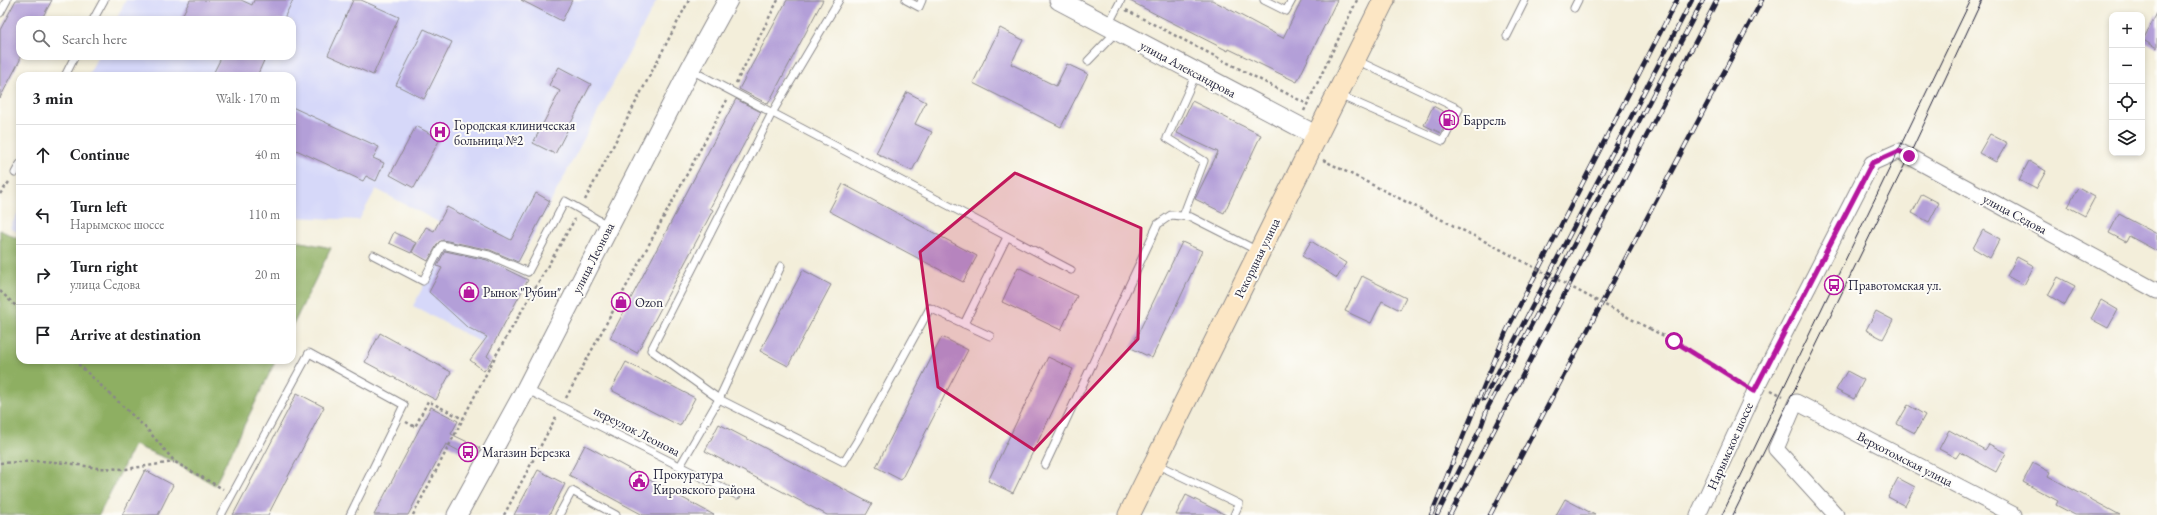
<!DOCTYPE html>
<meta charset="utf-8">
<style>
:root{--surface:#fff;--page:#f6f6f6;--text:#202124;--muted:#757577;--line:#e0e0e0}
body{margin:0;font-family:"EB Garamond",serif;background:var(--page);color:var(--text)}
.controls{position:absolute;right:12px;top:12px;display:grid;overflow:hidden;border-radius:8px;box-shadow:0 2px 6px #0003}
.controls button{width:36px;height:36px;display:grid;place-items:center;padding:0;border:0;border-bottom:1px solid var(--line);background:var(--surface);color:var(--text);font:20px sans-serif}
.stop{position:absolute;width:12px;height:12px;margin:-9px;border:3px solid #b5179e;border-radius:50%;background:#fff}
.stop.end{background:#b5179e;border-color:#fff;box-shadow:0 1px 4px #0008}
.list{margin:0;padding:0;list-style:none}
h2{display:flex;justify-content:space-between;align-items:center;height:52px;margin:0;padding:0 16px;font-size:17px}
h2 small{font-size:13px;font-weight:400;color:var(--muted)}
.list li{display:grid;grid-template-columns:26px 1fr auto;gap:12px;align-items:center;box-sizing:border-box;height:60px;padding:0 16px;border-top:1px solid var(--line)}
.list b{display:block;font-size:15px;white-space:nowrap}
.list p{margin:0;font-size:13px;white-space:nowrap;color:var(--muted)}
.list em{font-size:13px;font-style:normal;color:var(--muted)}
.icon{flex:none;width:22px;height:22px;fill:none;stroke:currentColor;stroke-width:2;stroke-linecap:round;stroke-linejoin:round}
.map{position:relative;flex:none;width:2157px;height:515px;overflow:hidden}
.search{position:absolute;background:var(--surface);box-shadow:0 2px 6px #0003;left:16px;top:16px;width:280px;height:44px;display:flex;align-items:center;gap:10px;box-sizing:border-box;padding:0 14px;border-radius:12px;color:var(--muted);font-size:15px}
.panel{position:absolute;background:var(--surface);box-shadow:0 2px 6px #0003;left:16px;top:72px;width:280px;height:292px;border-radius:12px}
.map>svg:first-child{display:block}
</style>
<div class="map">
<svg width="2157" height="515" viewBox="0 0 2157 515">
<rect width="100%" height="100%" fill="#fdfcf7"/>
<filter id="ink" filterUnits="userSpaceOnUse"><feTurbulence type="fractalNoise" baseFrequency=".025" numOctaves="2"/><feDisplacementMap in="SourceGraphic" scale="8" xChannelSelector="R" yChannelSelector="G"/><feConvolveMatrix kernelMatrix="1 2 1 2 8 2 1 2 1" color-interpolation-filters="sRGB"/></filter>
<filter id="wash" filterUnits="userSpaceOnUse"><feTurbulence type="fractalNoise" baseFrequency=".012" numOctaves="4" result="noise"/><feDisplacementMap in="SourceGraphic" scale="16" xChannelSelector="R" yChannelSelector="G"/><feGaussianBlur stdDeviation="0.9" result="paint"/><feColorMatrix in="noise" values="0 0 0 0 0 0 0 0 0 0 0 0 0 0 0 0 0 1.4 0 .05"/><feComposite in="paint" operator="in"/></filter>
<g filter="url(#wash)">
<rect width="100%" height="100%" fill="#f3eeda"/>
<g fill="#d6d8f9">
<path d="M126,0H657L518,264L376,189L359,220L292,217V76H88L98,56H292V20H116Z"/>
<path d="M20,209V233L10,228Z"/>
<path d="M449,238L526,279L490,347L413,306Z"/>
</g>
<g fill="#8eaf62" stroke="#58684e">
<path d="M0,230L20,240V360H276L215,485L175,462L134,445L99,515H0Z"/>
<path d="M292,240L331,248L292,327Z"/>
</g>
<g id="blocks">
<g fill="#b39fd8">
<path d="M16,0H52L41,20H20V60L0,98V30Z"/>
<path d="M190,0H241L252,5L254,0H293L283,20H180Z"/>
<path d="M353,0H361L399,17L373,75L328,55Z"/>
<path d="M521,0H572L562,21Z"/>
<path d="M787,0H823L768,104L739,89Z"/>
<path d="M1128,0H1212L1283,38L1302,0H1337L1297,82L1229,49L1228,51Z"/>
<path d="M2157,13V48L2143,40Z"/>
<path d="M1000,28L1023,40L1011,64L1056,86L1067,64L1088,74L1061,127L973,83Z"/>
<path d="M424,29L452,42L424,99L396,85Z"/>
<path d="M222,56H266L257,76H212Z"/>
<path d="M559,67L591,84L555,154L533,143L560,91L549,85Z"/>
<path d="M907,92L926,102L915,124L932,132L912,171L876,153Z"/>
<path d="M736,99L761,112L710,208L713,210L637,353L610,338Z"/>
<path d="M1192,101L1261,135L1224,213L1195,199L1218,152L1177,133Z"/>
<path d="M1433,106L1450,115L1441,133L1424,125Z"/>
<path d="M292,107L379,147L373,158L384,163L376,181L366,176L363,181L292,148Z"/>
<path d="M416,126L440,139L414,188L390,175Z"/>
<path d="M1990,134L2007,143L1996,162L1979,153Z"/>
<path d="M2029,161L2046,171L2036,189L2019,180Z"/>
<path d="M843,184L977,256L963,282L829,211Z"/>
<path d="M2078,188L2095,197L2085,216L2068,207Z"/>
<path d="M536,193L550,201L518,262L490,250L443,240L438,243L428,261L412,252L426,227L434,231L447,207L511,240Z"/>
<path d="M1922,194L1939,203L1929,222L1912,213Z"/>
<path d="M2119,214L2157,234V251L2129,236L2126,242L2109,233Z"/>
<path d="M1983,230L2000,239L1990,258L1973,248Z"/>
<path d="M394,232L416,243L411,253L389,243Z"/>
<path d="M1311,241L1346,263L1337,278L1302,256Z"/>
<path d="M1182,242L1202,251L1152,358L1131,348Z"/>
<path d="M445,251L487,260L528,280L487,356L492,360L484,371L470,360L487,337L467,327L429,292L442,268L437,266Z"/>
<path d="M2017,257L2034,266L2024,285L2007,276Z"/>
<path d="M1018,267L1077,296L1061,330L1002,302Z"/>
<path d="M803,270L831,285L788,366L760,351Z"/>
<path d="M1362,276L1406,298L1400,310L1382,301L1371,323L1345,311Z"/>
<path d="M2058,277L2075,286L2065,305L2048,295Z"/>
<path d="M2101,300L2118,310L2108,328L2091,319Z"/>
<path d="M1876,311L1893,320L1883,339L1866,330Z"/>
<path d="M380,333L451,372L436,400L365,362Z"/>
<path d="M942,337L968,350L901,480L876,467Z"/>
<path d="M1048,357L1073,369L1013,493L988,481Z"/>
<path d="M626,362L695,398L680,426L611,390Z"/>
<path d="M1847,371L1864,380L1854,399L1836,390Z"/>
<path d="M297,393L324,407L268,515H233Z"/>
<path d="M1908,405L1925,415L1915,433L1897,424Z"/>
<path d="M431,407L458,421L451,434L480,448L474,459L446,444L408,515H374Z"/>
<path d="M719,424L872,504L866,515H827L705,451Z"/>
<path d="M1949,430L1985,450L1989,444L2006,453L1996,472L1960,452L1956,458L1939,449Z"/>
<path d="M585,445L714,515H643L569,475Z"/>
<path d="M2033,463L2050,472L2048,476L2120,515H2075L2056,505L2058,501L2023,482Z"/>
<path d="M145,470L173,485L158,515H122Z"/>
<path d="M538,470L565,484L549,515H514Z"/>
<path d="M1898,478L1915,487L1905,506L1888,497Z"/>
<path d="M1186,495L1226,515H1176Z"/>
<path d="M1565,499L1595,515H1556Z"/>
</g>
</g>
</g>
<g filter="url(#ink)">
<use href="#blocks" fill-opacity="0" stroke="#8a888a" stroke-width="1"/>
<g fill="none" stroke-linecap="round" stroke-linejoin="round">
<defs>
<g id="service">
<path d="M906,0L919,7L922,0"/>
<path d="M1264,0L1286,11L1292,0"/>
<path d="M1574,8L1578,0"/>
<path d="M0,13L7,0"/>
<path d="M93,20L104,0"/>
<path d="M1108,25L1121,0"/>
<path d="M1507,36L1525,0"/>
<path d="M1088,61L1117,31"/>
<path d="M691,70L1071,270"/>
<path d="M65,76L75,56"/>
<path d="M1339,95L1443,141L1459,109L1356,60"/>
<path d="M15,173L20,164"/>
<path d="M1183,216L1204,161L1167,138L1196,74"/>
<path d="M373,255L423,281L442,245L489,255L528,272L565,201L609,226"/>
<path d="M781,266L719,399L651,350L772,113L839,0"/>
<path d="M964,324L1007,237"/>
<path d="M526,389L737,495"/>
<path d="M1156,464L1239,504L1234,515"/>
<path d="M1045,465L1158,224L1171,215L1191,217L1258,251"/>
<path d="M680,466L719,399L844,462L857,441L930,308L990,336"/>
<path d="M221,515L309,353L404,405L350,515"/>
<path d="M559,515L572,491L616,515"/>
</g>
<g id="minor">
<path d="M1698,515L1755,391L1872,163L1899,151L2157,291"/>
<path d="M1836,515L1776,449L1796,402L2014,515"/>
</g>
<g id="tertiary">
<path d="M1059,0L1317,136"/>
<path d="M457,515L526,389L690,69L728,0"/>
</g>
<path id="secondary" d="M1129,515L1384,0"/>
</defs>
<use href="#service" stroke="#8a888a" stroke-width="9"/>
<use href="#minor" stroke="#8a888a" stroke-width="17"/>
<use href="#tertiary" stroke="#8a888a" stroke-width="21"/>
<use href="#secondary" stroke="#8a888a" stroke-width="23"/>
<g stroke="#8a888a" stroke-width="2.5" stroke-dasharray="3 3" stroke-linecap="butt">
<path d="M1126,10L1307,104"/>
<path d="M736,83L778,0"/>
<path d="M1304,111L1357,0"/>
<path d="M1323,160L1494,246"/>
<path d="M0,194L9,182"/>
<path d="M585,200L689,0"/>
<path d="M0,291L20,310"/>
<path d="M1650,329L1674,341L1743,383"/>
<path d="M74,360L146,428L175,462L223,489"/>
<path d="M1771,390L1783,396"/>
<path d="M566,398L727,100"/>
<path d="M406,422L415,427L428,401L463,419"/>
<path d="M0,463L40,461L68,463L97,468L126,469L174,462"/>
<path d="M413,515L495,357L575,219"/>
<path d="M504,515L557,415"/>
</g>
<use href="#service" stroke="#fff" stroke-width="7"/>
<use href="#minor" stroke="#fff" stroke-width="15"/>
<use href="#tertiary" stroke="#fff" stroke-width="19"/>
<use href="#secondary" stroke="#fce6c4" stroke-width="21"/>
<g stroke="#22223b" stroke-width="1">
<path d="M1722,515L1971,0"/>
<path d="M1733,515L1909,156L1982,0"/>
</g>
<defs>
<g id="rail">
<path d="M1484,399L1692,0"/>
<path d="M1431,515L1506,332L1677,0"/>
<path d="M1437,515L1481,427L1488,407L1703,0"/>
<path d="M1450,515L1717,0"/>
<path d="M1490,515L1762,0"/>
</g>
</defs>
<use href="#rail" stroke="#22223b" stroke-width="4.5"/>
<use href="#rail" stroke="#fdfcf7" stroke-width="3" stroke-dasharray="9" stroke-linecap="butt"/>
<path stroke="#8a888a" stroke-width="2.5" stroke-dasharray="3 3" stroke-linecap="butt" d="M1494,246L1650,329"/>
</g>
</g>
<g fill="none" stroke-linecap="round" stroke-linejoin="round" filter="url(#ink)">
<path stroke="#b5179e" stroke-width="5" d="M1674,341L1754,391L1872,163L1899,151L1909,156"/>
</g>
<path fill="#c2185b" fill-opacity="0.2" stroke="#c2185b" stroke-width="3" stroke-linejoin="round" d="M1015,173L1141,228L1138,339L1034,450L938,387L920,252Z"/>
<defs>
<symbol id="fuel-ring" viewBox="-11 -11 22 22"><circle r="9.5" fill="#fdfcf7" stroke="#b5179e" stroke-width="1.5"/><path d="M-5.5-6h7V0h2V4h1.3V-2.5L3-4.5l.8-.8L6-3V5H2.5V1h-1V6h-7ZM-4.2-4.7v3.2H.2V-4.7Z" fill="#b5179e"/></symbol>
<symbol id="hospital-ring" viewBox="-11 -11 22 22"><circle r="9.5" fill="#fdfcf7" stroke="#b5179e" stroke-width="1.5"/><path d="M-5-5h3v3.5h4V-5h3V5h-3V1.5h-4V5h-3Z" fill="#b5179e"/></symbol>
<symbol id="bus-ring" viewBox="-11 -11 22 22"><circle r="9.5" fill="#fdfcf7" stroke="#b5179e" stroke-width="1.5"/><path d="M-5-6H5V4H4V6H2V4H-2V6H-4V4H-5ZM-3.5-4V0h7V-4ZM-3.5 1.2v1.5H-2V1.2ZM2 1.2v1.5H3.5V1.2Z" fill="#b5179e"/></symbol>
<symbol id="shop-ring" viewBox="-11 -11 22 22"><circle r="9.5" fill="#fdfcf7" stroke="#b5179e" stroke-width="1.5"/><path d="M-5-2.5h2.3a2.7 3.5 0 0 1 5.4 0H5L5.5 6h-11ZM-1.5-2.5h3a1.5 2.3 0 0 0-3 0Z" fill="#b5179e"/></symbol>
<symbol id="civic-ring" viewBox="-11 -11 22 22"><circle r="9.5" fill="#fdfcf7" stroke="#b5179e" stroke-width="1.5"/><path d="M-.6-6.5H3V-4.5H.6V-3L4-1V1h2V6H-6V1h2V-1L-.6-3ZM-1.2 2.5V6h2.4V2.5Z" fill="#b5179e"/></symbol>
</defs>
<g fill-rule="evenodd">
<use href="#fuel-ring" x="1438" y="109" width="22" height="22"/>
<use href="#hospital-ring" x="429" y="121" width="22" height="22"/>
<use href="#bus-ring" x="1823" y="274" width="22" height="22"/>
<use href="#shop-ring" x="458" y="281" width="22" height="22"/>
<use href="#shop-ring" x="610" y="291" width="22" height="22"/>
<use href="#bus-ring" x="457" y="441" width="22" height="22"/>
<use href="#civic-ring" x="628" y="470" width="22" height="22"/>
</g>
<g text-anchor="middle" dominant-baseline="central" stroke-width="4" stroke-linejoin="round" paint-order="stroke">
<g font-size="13" fill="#22223b" stroke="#fdfcf7">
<text transform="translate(1188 69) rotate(28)">улица Александрова</text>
<text transform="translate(2015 214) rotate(28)">улица Седова</text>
<text transform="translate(593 258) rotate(-63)">улица Леонова</text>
<text transform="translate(1257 258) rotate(-64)">Рекордная улица</text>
<text transform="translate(637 431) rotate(27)">переулок Леонова</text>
<text transform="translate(1730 446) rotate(-66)">Нарымское шоссе</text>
<text transform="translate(1905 459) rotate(27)">Верхотомская улица</text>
</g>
<g font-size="13" fill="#22223b" stroke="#fdfcf7" text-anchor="start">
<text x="1463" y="120">Баррель</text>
<text x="454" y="125">Городская клиническая<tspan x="454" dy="15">больница №2</tspan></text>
<text x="1848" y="285">Правотомская ул.</text>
<text x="483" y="292">Рынок "Рубин"</text>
<text x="635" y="302">Ozon</text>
<text x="482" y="452">Магазин Березка</text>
<text x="653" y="474">Прокуратура<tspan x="653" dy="15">Кировского района</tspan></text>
</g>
</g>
</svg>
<div class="controls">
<button>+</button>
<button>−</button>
<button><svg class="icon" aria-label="locate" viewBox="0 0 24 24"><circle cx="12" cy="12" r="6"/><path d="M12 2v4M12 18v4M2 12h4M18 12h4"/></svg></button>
<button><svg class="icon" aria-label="layers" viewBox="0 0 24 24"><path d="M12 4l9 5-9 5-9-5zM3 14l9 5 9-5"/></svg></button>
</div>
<div class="stop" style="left:1674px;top:341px"></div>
<div class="stop end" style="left:1909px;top:156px"></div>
<div class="search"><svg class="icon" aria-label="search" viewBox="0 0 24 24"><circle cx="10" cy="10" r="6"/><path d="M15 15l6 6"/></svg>Search here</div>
<section class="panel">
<h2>3 min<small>Walk · 170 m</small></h2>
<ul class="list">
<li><svg class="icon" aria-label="ahead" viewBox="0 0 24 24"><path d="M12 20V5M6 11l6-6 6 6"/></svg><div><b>Continue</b></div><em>40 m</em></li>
<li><svg class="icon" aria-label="left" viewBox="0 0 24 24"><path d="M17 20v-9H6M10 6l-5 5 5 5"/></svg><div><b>Turn left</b><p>Нарымское шоссе</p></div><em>110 m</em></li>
<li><svg class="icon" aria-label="right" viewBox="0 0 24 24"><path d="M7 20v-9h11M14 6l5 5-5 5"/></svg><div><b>Turn right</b><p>улица Седова</p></div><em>20 m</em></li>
<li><svg class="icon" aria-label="arrive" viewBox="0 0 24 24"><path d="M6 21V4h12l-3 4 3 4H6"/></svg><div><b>Arrive at destination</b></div></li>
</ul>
</section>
</div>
